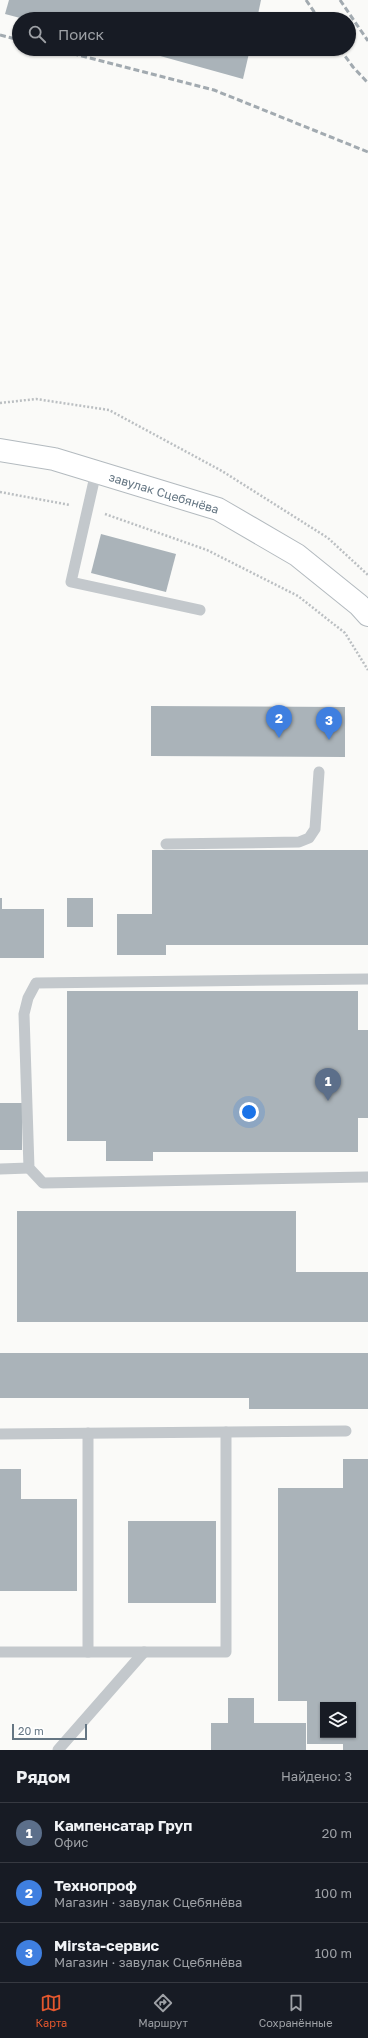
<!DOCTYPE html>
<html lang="ru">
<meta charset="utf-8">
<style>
:root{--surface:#171b24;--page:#242831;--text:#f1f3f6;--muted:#9ea1a6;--line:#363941;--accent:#e4572e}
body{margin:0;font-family:"Golos Text",sans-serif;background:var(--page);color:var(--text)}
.controls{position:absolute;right:12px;bottom:12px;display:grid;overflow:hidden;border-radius:0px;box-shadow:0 1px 3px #0004}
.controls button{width:36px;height:36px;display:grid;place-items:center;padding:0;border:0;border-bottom:1px solid var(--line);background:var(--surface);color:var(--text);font:20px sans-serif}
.scale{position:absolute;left:12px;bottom:10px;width:75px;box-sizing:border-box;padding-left:4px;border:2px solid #657683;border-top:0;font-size:11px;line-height:14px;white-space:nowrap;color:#657683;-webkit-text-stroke:3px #fff;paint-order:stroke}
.you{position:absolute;left:249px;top:1112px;width:14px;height:14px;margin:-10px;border:3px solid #fff;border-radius:50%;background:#1a73e8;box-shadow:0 0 0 6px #1a73e833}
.badge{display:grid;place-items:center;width:26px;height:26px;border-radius:50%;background:var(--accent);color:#fff;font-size:13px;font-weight:700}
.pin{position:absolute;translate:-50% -33px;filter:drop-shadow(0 1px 2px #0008)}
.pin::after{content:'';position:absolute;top:21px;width:14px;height:12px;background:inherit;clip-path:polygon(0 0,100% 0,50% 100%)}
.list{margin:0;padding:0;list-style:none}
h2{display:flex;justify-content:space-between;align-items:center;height:52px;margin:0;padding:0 16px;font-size:17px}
h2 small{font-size:13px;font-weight:400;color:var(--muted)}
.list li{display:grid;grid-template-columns:26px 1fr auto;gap:12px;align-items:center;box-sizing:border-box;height:60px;padding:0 16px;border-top:1px solid var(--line)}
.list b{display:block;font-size:15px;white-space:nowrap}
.list p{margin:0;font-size:13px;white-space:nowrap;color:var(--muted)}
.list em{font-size:13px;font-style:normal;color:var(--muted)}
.icon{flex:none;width:22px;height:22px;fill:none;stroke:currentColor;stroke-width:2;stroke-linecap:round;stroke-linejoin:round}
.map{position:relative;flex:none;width:368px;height:1750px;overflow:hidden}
.search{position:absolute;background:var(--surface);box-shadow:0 1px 3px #0004;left:12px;right:12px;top:12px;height:44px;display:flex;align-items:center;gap:10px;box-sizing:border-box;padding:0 14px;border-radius:22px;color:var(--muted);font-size:15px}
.sheet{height:232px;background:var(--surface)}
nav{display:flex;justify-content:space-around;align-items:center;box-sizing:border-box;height:56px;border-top:1px solid var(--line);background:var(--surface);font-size:11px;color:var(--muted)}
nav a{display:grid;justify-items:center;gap:2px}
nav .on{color:var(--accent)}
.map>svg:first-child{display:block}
</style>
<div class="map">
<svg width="368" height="1750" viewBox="0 0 368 1750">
<rect width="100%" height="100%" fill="#fafaf8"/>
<g fill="#aab3b9" fill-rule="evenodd">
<path d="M9,0H261L257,19H24L5,14Z"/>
<path d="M135,49H250L243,79Z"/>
<path d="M101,534L176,554L166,592L91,573Z"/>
<path d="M151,706L345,707V757L151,756Z"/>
<path d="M152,850H368V945H166V955H117V914H152Z"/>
<path d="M0,898H2V909H44V958H0Z"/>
<rect x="67" y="898" width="26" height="29"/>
<path d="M67,991H358V1030H368V1118H358V1152H153V1161H106V1141H67Z"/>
<rect x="0" y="1103" width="22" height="47"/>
<path d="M17,1211H296V1272H368V1322H17Z"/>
<path d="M0,1353H368V1409H249V1398H0Z"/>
<path d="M343,1459H368V1750H343V1744H307V1701H278V1488H343ZM323,1705H353V1735H323Z"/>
<path d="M0,1469H21V1499H77V1591H0Z"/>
<rect x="128" y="1521" width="88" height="82"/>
<path d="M228,1698H254V1723H306V1750H211V1723H228Z"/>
</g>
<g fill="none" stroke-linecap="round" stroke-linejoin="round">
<defs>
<path id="secondary" d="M0,450L54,459L218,509L297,555L359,605L368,615"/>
</defs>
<use href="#secondary" stroke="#b3babf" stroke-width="24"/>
<g stroke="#bbbfc2" stroke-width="2.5" stroke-dasharray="2 2" stroke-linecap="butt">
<path d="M0,403L36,399L109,410L222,471L328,538L368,575"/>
<path d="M0,492L70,505"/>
<path d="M105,514L207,550L298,596L345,633L368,670"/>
</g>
<g stroke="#c3c8cc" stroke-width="11">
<path d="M96,472L71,582L200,610"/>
<path d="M166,844L299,842L309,838L315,829L319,772"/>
<path d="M368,979L36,983L28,998L24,1014L29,1168L43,1183L368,1177"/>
<path d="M0,1169L29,1168"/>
<path d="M88,1433V1652"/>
<path d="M0,1434L346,1431"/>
<path d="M0,1652H226V1432"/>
<path d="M58,1750L144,1652"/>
</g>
<use href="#secondary" stroke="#fff" stroke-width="22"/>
<g stroke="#a2aab0" stroke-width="3" stroke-dasharray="6 3" stroke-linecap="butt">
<path d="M306,0L319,19"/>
<path d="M340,0L368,41"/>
<path d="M0,35L19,40"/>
<path d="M55,49L214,90L368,152"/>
<path d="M340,49L353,67L368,83"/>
</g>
</g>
<g text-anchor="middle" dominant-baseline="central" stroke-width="4" stroke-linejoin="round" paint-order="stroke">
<g font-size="12" fill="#657683" stroke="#fff">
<text transform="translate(164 493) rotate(17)">завулак Сцебянёва</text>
</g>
</g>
</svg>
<div class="controls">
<button><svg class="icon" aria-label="layers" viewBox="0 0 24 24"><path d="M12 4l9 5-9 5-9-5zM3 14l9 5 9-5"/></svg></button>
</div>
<div class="scale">20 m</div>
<div class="you"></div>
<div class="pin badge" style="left:328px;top:1101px;background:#5c6f8a">1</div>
<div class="pin badge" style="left:279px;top:738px;background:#3f7fe0">2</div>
<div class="pin badge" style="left:329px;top:740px;background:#3f7fe0">3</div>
<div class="search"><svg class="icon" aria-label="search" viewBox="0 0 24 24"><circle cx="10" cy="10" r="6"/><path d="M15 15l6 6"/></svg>Поиск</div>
</div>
<section class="sheet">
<h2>Рядом<small>Найдено: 3</small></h2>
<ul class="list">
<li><span class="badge" style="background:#5c6f8a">1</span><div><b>Кампенсатар Груп</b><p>Офис</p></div><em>20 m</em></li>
<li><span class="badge" style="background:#3f7fe0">2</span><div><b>Технопроф</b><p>Магазин · завулак Сцебянёва</p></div><em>100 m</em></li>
<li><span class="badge" style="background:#3f7fe0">3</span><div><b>Mirsta-сервис</b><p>Магазин · завулак Сцебянёва</p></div><em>100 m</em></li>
</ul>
</section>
<nav>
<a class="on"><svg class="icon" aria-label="map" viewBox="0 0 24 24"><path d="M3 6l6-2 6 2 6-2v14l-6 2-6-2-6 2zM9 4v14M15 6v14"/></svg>Карта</a>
<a><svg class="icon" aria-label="directions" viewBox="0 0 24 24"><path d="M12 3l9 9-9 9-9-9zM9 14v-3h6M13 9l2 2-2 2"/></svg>Маршрут</a>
<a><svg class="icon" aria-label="saved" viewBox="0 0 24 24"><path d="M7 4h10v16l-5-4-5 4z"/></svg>Сохранённые</a>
</nav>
